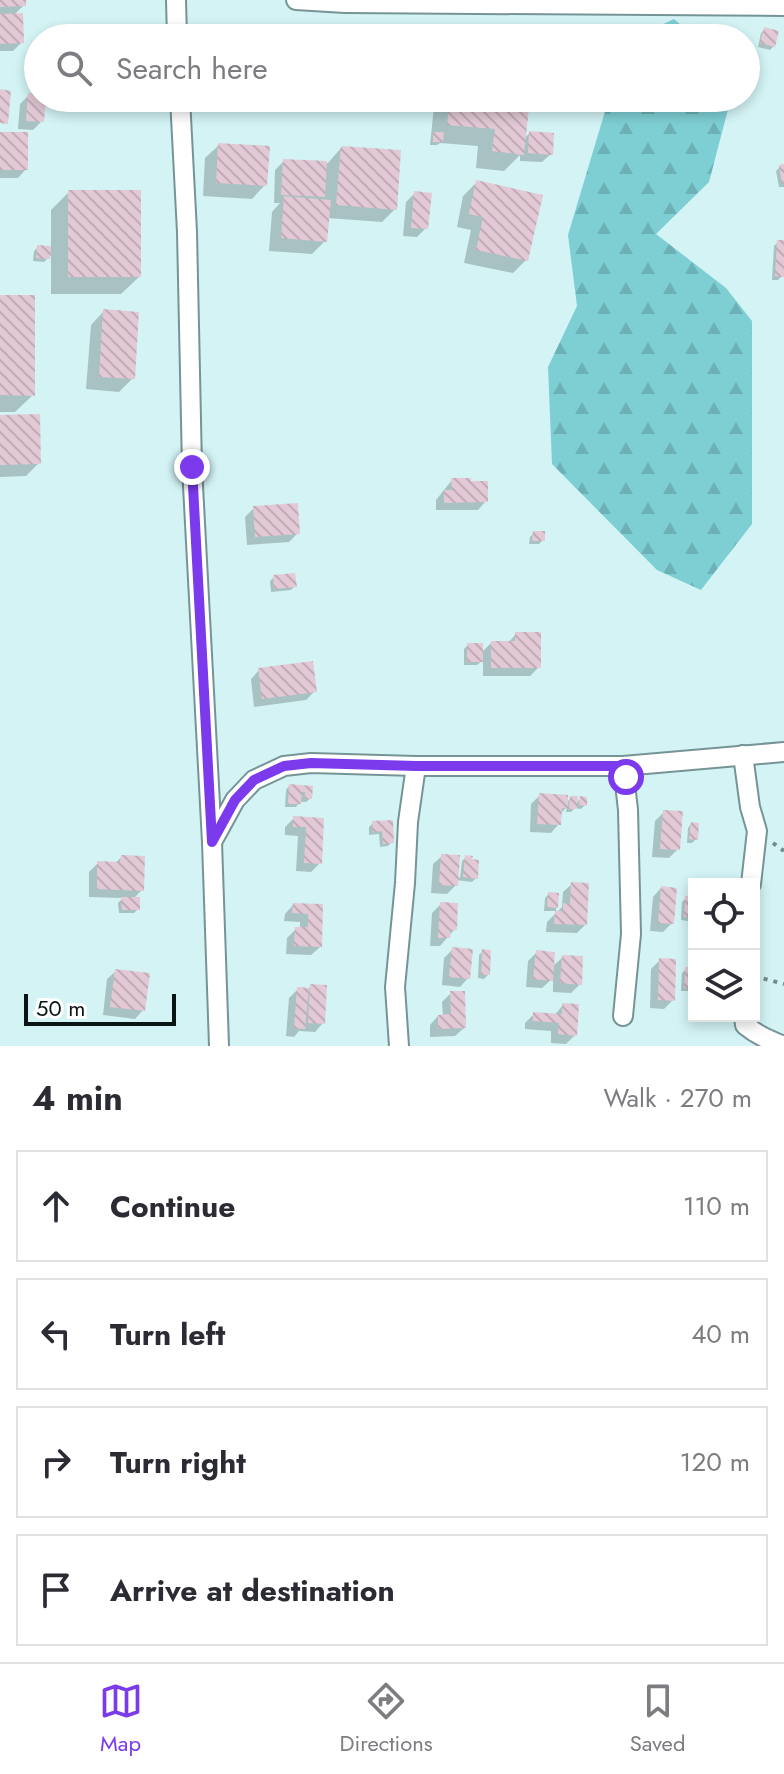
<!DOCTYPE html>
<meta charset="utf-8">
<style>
:root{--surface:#fff;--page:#f2f2f3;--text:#2b2b33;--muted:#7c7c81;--line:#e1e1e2;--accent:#7c3aed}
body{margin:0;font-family:Jost,sans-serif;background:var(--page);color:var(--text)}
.controls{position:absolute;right:24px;bottom:24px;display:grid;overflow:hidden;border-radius:0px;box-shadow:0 4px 12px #0003}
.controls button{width:72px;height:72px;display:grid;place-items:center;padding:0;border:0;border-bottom:2px solid var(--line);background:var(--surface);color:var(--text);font:40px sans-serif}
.scale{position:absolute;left:24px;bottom:20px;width:152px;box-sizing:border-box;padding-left:8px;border:4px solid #091515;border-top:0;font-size:22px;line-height:28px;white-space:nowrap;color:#091515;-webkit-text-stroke:6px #fff;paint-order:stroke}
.stop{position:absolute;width:24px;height:24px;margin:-18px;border:6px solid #7c3aed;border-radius:50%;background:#fff}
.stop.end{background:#7c3aed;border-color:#fff;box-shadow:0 2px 8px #0008}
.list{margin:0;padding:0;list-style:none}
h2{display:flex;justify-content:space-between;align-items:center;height:104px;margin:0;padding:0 32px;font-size:34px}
h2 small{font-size:26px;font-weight:400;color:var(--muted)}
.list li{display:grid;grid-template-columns:52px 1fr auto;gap:24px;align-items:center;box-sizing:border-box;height:112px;margin:0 16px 16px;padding:0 16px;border:2px solid var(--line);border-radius:0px}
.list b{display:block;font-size:30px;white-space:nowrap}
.list em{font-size:26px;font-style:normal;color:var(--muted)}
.icon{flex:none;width:44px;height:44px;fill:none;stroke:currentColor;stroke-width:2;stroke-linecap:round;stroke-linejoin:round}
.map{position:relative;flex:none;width:784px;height:1046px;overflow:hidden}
.search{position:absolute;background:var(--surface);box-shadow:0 4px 12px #0003;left:24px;right:24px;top:24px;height:88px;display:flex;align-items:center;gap:20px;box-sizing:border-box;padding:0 28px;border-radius:44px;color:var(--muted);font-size:30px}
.sheet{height:616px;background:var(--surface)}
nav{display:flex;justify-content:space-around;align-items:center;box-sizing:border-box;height:112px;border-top:2px solid var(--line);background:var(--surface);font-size:22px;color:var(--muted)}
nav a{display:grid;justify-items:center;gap:4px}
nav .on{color:var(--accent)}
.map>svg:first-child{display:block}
</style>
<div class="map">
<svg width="784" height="1046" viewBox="0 0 784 1046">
<defs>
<pattern id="forest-firs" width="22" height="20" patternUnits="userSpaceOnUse" patternTransform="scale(2)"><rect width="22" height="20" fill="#7ecfd4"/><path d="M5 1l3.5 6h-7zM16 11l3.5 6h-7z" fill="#6cb1b5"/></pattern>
<pattern id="building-back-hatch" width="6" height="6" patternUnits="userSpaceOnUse" patternTransform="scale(2)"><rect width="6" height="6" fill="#e3c9d5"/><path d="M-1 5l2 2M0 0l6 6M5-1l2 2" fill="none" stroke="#c1acb6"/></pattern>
</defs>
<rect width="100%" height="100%" fill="#d3f3f5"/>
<g fill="url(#forest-firs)">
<path d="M674,19L696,38H634Z"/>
<path d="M609,98H731L709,182L656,234L726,288L752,321V524L701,590L657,570L552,464L548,367L577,306L568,235Z"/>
</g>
<g fill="#0003">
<path d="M0,0H24V5L14,15L22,42L13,51H0Z"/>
<path d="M765,30L774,46L770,50L758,47L761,33Z"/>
<path d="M29,95L44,98L42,121L33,130L18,129L20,104Z"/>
<path d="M431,98H528L523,139L530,133L551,154L542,162L520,161V155L504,171L476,168L478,146L440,143L437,145H430L434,106L430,105Z"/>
<path d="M0,134L26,169L18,178H0Z"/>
<path d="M219,145L265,185L252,199L203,196L205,158Z"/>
<path d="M341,148L395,209L382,222L327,218L325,241L312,254L269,251L272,212L280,203H274L275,170L284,161L328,163Z"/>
<path d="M784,166V187H779L776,171L780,167Z"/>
<path d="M477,182L526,260L513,273L464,263L471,230L457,227L463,196Z"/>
<path d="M69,192L139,277L121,294H51V255L44,262L33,261L34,251L38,247L51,248V210Z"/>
<path d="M415,193L426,228L417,237L403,236L406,202Z"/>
<path d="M778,242H784L782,276L778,280H772L774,246Z"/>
<path d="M0,297L33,395L15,412H0Z"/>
<path d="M104,311L133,378L119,392L86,389L91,325Z"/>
<path d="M0,417L39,463L26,476L0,477Z"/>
<path d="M452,480L486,501L478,510H436V500Z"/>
<path d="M254,508L298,533L289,542L247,545L245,517Z"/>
<path d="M534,533L543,540L539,544H529L530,537Z"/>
<path d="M274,577L295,586L291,590L271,592L270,581Z"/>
<path d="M516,634L539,667L530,676H483V660L477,665H464V649L468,645L481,653L491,643H508Z"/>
<path d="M259,670L315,691L306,700L254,707L251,679Z"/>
<path d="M289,786L310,787V799L306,802H300L296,807H285L286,790Z"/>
<path d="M540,795L566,803L571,798L576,803L581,798L585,805L581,809L575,808L571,812H566L567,807L560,814L559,824L551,833L530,832L531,804Z"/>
<path d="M664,812L678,849L669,858L652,857L655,821Z"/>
<path d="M294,818L322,820L320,863L311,872L296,871L298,836L285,835V827Z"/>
<path d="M391,822L392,842L388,846L380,847L379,834L369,835V827L373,823Z"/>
<path d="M691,824L696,839L692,843H687L688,828Z"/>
<path d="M442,856L457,877L460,878L462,861L466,857L476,878L472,882L456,880V885L447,894L431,893L433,864Z"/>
<path d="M122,857L142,890L133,899L138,909L134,913H119L118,903L123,898L89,897V872L98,863H115Z"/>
<path d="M572,884L585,925L577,933L546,932L547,922L562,907L563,892Z"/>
<path d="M661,888L672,923L663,932L650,931L653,897Z"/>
<path d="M549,894L557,895L556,911H544L545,898Z"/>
<path d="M686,898L692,917L688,921L681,920L682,902Z"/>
<path d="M441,904L455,929L440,946H430L432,913Z"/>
<path d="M293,905L321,906L320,947L311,955L286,954L287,938L296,929H300V922L284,921L285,914Z"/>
<path d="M453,949L468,978L460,987L442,985L444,958Z"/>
<path d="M483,951L488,975L484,979L478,978L479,955Z"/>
<path d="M537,952L552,967L563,957L580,984L571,993L553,992V978L542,988L526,987L528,961Z"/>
<path d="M660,960L673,1000L664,1009L650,1008L651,969Z"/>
<path d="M686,969L692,988L688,991H681L682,973Z"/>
<path d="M116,971L143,1010L135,1019L103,1015L107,979Z"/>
<path d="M311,986L323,1023L315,1032L299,1031L294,1037L286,1036L289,998L298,989L307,990Z"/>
<path d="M451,993L464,1028L455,1036L430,1037V1025L438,1016H443L442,1002Z"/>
<path d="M563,1005L575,1035L566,1044L551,1043V1031L525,1029V1023L534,1014L554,1016Z"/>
</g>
<g fill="url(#building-back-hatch)">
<path d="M0,0H26V6L0,7Z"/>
<path d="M23,13L24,43L0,44V14Z"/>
<path d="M764,27L779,31L775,47L760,43Z"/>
<path d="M0,89L11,91L8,124L0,123Z"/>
<path d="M28,93L38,94V98H46L44,122L26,121Z"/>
<path d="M433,98H446L445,104L433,102Z"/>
<path d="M450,98H530L524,155L492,151L495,129L447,125Z"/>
<path d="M529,131L554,133L553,155L528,153Z"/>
<rect x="0" y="132" width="28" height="38"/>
<path d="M433,132H444L443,142H433Z"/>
<path d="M218,143L270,146L267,186L216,183Z"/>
<path d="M341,146L401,150L397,210L336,205Z"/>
<path d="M283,159L327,161L325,197L281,195Z"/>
<path d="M784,164V183L782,184L779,165Z"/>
<path d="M476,180L543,195L528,261L476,250L483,217L469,214Z"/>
<rect x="68" y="190" width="73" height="87"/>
<path d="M414,191L432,193L428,229L411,228Z"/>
<path d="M284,196L331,200L327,242L281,238Z"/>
<path d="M777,240H784V277L775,276Z"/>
<path d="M37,245L51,246L50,259L36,258Z"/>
<path d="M0,295H35V396L0,395Z"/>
<path d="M103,309L139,312L135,379L99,377Z"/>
<path d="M40,414L41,464L0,465V415Z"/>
<path d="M451,478H471V481H488V502L444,503V490H452Z"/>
<path d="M298,503L300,534L255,537L253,506Z"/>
<path d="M533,531H545V541H532Z"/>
<path d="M295,573L297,587L274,589L273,575Z"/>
<path d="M515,632H541V668H491V641H515Z"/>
<rect x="467" y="643" width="16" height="19"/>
<path d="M313,661L317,692L262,699L258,668Z"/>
<path d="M289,784L313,786L312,799H305V792H302L301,804H288Z"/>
<path d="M539,793L568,795V809L562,808L561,825L537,824Z"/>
<path d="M570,796H578L577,809H569Z"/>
<path d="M580,796L587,797V806L579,805Z"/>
<path d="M663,810L683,811L680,850L660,849Z"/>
<path d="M293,816L324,818L322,864L304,863L306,827H293Z"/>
<path d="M393,820L394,843L383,844L382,831L373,832L372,821Z"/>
<path d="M691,822L699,823L698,840L689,839Z"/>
<path d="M441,854L460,855L458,886L439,885Z"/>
<path d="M121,855L145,856L144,891L97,889V861L120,862Z"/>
<path d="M465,855L473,856L472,859L479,860L478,879L463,877Z"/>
<path d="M571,882L589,883L587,925L554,924L555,911H563V903L570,904Z"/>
<path d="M661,886L677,888L674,924L658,923Z"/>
<path d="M548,892L559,893L558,908L547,907Z"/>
<path d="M685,896H694V918L684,917Z"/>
<path d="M121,897H140V910H122Z"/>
<path d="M440,902L458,903L457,930H451L450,938H438Z"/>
<path d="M293,903L323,904L322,947L294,946L295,927H308V914L292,913Z"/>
<path d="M452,947L473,949L470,979L449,977Z"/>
<path d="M482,949L491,950L490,975H481Z"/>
<path d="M536,950L555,952L553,981L533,979Z"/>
<path d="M562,955L583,956L582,985L560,983Z"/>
<path d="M659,958L676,959L675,1001L658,1000Z"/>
<path d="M685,967H694V988H684Z"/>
<path d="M115,969L150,973L145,1011L110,1007Z"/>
<path d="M310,984L327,985L325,1024L308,1023Z"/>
<path d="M297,987L309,988L305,1029L294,1028Z"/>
<path d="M450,991H465L466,1028L438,1029V1015L451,1014Z"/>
<path d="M562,1003L579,1004L577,1036L558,1034L559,1023L533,1021V1012L562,1014Z"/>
</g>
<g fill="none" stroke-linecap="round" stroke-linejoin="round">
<defs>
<g id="minor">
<path d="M176,0L177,38"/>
<path d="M296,0L345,3L784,6"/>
<path d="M180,98L187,232L192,467L212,842L219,1046"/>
<path d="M743,755L750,807L757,831L751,884"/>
<path d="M212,842L235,800L254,780L284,766L311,763L416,766H623L784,752"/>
<path d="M623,1016L631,934L628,810L623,766"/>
<path d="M744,1016L745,1025C757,1035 769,1040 784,1046"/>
<path d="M399,1046L395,987L405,883L408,822L416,766"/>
</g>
</defs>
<use href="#minor" stroke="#769495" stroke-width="22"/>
<g stroke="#748a8b" stroke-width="4" stroke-dasharray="4 6" stroke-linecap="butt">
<path d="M773,843L784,851"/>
<path d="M754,976L784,984"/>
</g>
<use href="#minor" stroke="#fff" stroke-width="18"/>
</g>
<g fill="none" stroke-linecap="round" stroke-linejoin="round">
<path stroke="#7c3aed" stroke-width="10" d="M192,467L212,842L235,800L254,780L284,766L311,763L416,766H623L626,777"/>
</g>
</svg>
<div class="controls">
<button><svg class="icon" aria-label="locate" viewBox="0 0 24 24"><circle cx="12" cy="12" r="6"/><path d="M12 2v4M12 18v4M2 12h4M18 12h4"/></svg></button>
<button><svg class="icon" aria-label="layers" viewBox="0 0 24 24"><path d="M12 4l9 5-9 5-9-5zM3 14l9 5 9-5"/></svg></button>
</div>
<div class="scale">50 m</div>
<div class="stop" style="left:626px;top:777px"></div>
<div class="stop end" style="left:192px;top:467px"></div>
<div class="search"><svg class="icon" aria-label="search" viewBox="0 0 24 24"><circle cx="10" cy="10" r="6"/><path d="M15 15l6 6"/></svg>Search here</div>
</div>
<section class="sheet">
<h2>4 min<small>Walk · 270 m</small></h2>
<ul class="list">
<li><svg class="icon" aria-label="ahead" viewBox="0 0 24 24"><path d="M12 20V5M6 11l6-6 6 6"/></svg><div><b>Continue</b></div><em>110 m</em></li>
<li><svg class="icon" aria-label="left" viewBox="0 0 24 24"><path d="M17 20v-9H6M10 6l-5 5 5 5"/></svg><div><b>Turn left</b></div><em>40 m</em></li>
<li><svg class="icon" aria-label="right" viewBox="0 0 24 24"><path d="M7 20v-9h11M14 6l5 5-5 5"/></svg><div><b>Turn right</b></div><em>120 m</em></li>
<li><svg class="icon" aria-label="arrive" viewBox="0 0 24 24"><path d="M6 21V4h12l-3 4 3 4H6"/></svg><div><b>Arrive at destination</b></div></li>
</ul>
</section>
<nav>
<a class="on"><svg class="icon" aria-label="map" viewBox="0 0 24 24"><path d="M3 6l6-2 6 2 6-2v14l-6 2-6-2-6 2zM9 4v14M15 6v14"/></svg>Map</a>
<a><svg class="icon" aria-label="directions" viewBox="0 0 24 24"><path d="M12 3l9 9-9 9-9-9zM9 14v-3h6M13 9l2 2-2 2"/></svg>Directions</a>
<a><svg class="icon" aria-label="saved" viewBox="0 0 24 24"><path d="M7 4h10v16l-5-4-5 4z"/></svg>Saved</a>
</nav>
